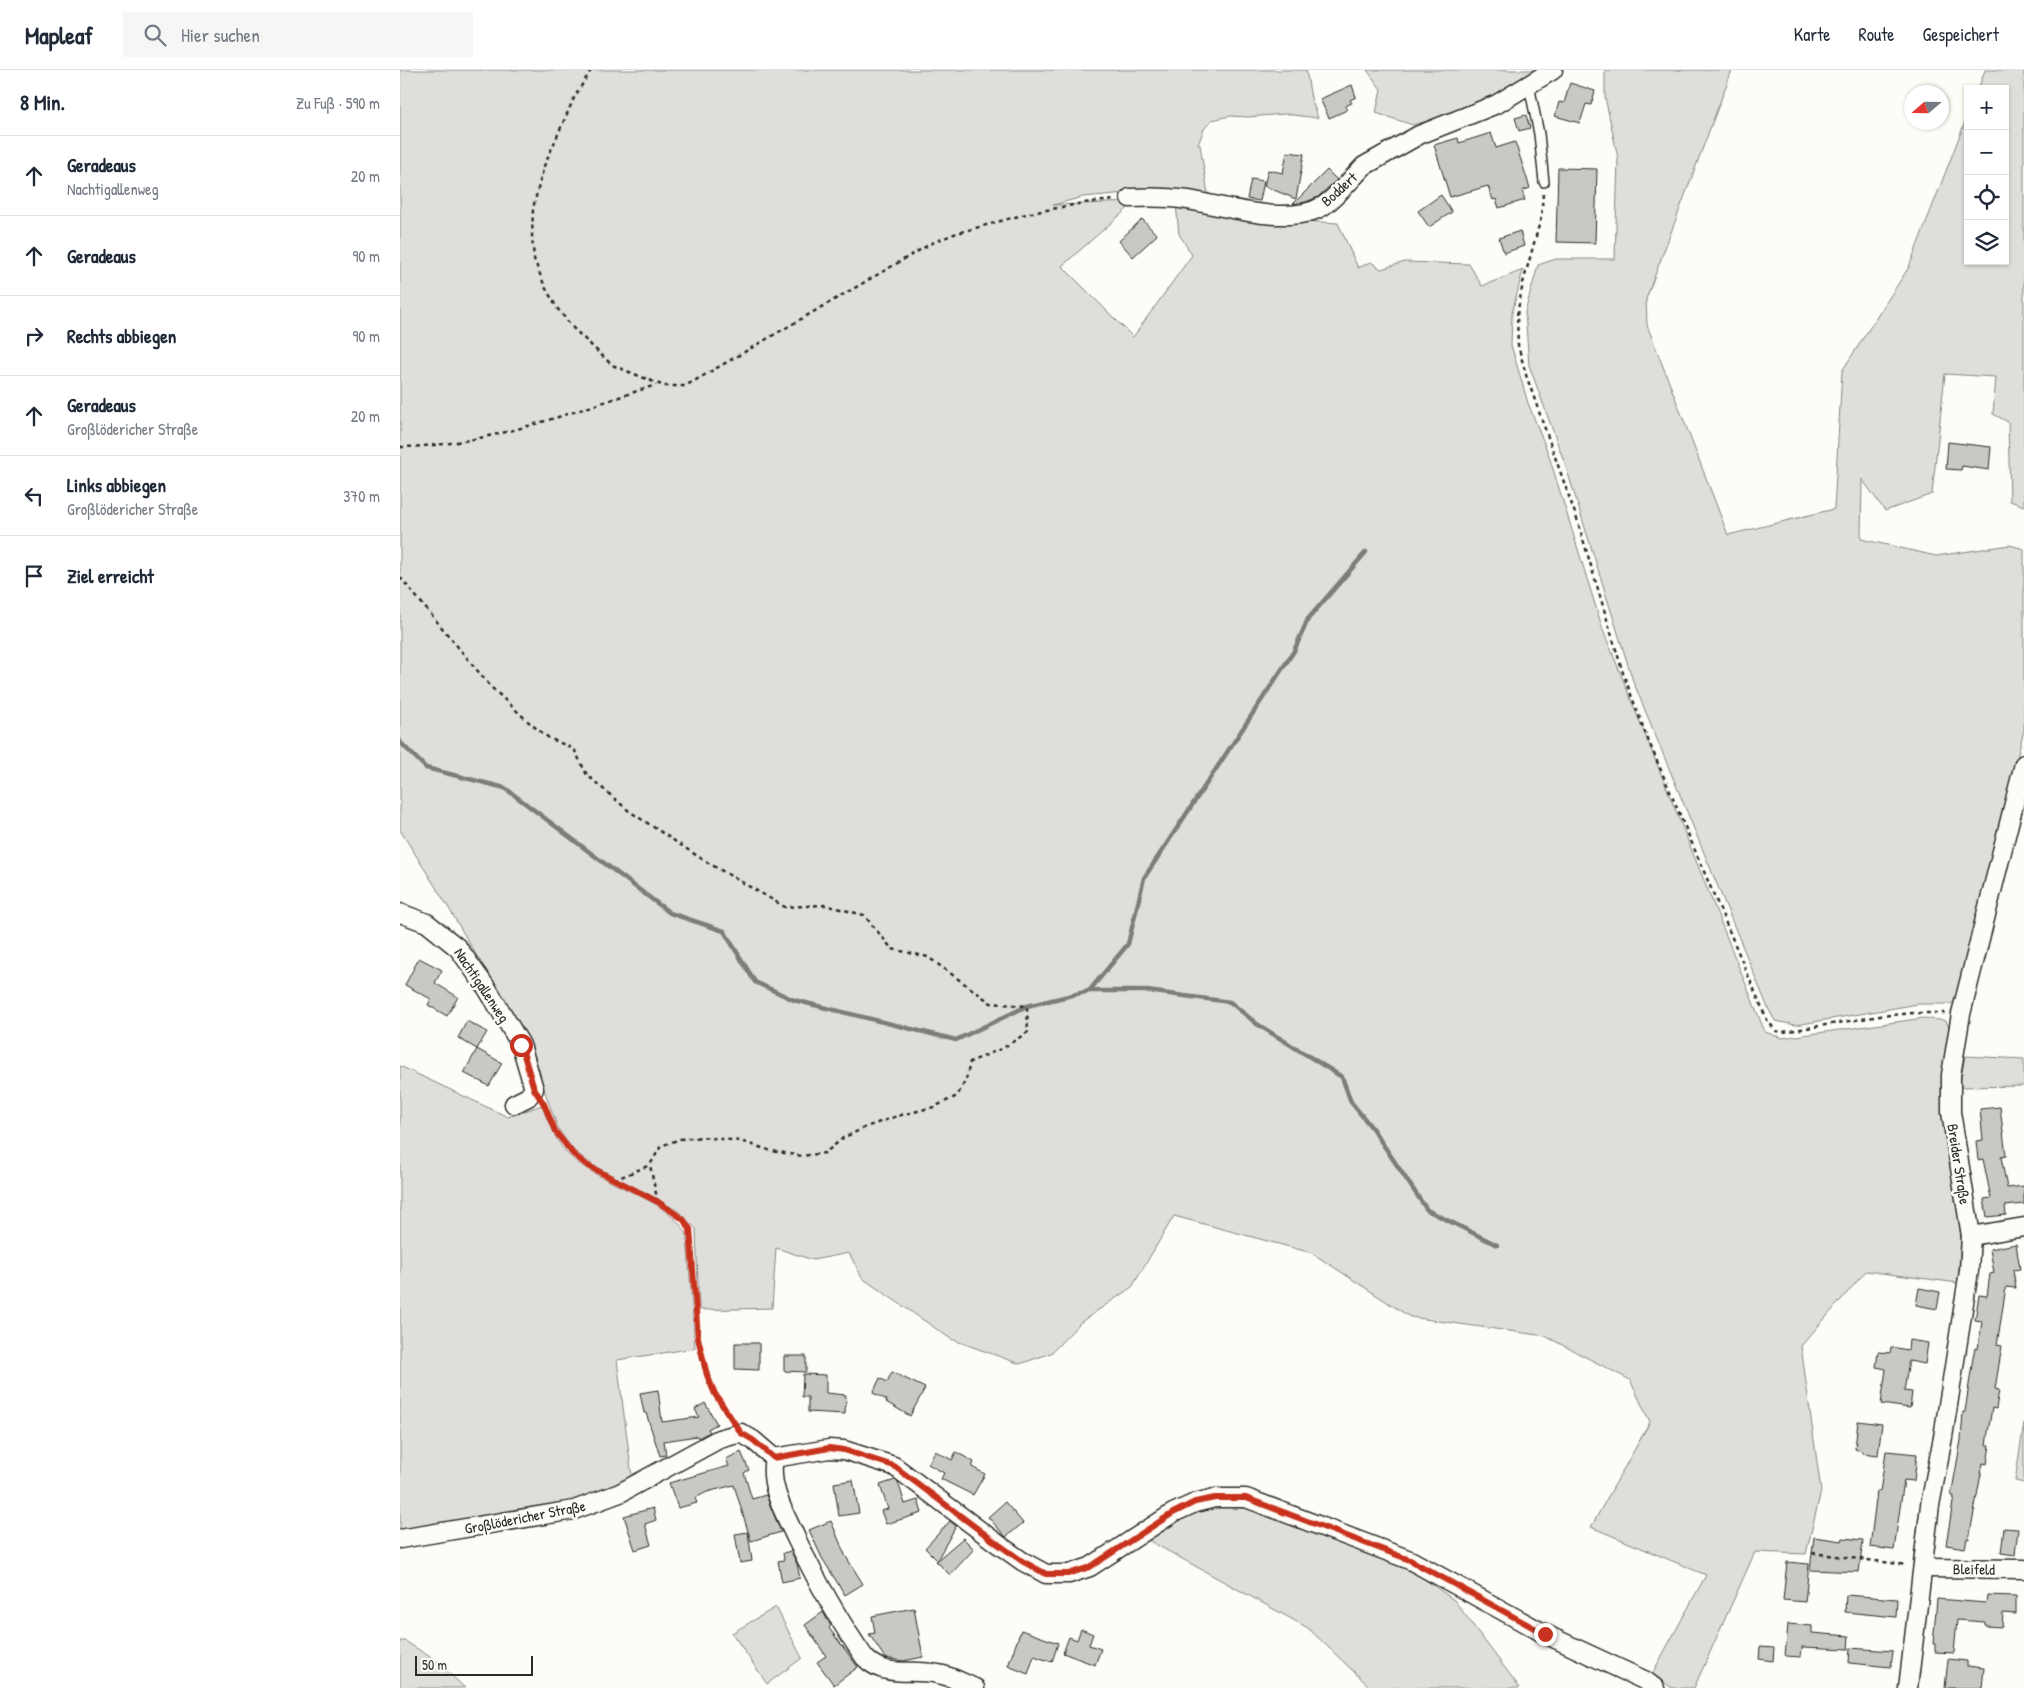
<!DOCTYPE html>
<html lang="de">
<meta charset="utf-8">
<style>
:root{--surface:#fff;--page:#f6f6f7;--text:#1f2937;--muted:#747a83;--line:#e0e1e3}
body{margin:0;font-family:"Patrick Hand",sans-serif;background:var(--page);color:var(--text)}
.controls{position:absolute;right:15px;top:15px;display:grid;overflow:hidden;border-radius:0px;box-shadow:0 1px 4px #0004}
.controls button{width:45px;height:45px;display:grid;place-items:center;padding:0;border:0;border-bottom:1px solid var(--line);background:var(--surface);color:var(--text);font:25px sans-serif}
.compass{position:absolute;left:1504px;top:15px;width:45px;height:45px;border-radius:50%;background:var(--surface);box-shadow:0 1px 4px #0004;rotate:250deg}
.scale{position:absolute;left:15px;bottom:12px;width:118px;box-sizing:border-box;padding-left:5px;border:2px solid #2b2b2b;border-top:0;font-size:14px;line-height:18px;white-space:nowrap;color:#2b2b2b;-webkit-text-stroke:4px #fdfcf7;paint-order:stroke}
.stop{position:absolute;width:15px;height:15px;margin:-11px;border:4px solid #c8321e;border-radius:50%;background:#fff}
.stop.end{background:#c8321e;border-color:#fff;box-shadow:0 1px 5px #0008}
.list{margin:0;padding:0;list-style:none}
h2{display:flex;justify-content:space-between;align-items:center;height:65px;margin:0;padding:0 20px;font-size:21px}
h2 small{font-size:16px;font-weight:400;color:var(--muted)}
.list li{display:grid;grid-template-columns:32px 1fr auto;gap:15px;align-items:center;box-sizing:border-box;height:80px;padding:0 20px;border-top:1px solid var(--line)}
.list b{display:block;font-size:19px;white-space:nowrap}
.list p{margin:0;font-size:16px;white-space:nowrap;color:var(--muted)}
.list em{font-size:16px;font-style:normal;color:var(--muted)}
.icon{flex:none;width:28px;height:28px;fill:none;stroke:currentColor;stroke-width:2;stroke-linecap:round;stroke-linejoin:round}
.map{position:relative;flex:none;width:1624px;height:1618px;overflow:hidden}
header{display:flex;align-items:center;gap:30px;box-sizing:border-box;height:70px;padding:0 25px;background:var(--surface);border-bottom:1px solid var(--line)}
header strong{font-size:24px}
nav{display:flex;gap:28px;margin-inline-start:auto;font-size:18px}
.search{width:350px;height:45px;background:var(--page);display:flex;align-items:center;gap:12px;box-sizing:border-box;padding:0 18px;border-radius:0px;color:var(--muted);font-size:19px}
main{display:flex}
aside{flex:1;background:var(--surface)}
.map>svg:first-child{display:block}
</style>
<header>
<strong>Mapleaf</strong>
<div class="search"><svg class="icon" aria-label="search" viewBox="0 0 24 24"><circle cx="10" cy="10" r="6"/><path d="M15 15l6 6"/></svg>Hier suchen</div>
<nav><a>Karte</a><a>Route</a><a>Gespeichert</a></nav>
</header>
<main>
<aside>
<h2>8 Min.<small>Zu Fuß · 590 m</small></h2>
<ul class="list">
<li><svg class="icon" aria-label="ahead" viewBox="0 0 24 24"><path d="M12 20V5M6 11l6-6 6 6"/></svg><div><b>Geradeaus</b><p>Nachtigallenweg</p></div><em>20 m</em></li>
<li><svg class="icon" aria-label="ahead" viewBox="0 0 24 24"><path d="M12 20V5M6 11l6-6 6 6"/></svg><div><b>Geradeaus</b></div><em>90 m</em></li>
<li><svg class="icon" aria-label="right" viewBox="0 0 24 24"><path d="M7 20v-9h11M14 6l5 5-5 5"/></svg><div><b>Rechts abbiegen</b></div><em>90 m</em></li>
<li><svg class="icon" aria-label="ahead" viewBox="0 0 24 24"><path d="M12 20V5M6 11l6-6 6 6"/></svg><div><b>Geradeaus</b><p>Großlödericher Straße</p></div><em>20 m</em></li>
<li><svg class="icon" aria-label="left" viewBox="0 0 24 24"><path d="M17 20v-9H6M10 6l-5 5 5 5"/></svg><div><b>Links abbiegen</b><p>Großlödericher Straße</p></div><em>370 m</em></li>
<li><svg class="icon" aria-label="arrive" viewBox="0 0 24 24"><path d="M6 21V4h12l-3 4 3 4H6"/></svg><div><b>Ziel erreicht</b></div></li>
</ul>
</aside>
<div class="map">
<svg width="1624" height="1618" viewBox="0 0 1624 1618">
<rect width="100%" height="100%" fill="#fdfcf7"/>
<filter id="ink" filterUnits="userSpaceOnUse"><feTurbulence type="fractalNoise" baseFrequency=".02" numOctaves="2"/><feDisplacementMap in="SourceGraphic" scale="10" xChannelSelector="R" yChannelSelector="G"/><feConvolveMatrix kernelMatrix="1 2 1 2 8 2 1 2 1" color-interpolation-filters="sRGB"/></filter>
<g filter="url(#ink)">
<g fill="#dfdeda" stroke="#858482">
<path d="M0,0H906L911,28L918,48L885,44L848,47L830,46L812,50L804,59L798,75H800L809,130L747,121L683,127L653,135L735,132L662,196L733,267L792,185L779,164L776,134L904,151L938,153L958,198L971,192L981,199L1005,192L1069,194L1082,216L1123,200L1112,243L1111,275L1128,333L1148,383L1203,560L1365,962L1382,968L1524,948L1546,951L1552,964L1543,1026L1561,1167L1558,1213L1466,1201L1401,1276L1421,1421L1406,1484L1355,1482L1294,1618H1272L1252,1604L1306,1505L1191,1457L1250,1352L1230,1310L1145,1266L1010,1247L912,1183L774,1146L732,1217L681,1252L651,1283L620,1294L551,1269L462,1208L449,1183L413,1190L376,1178L372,1238L299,1240L296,1159L278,1141L194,1096L173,1080L158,1059L128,974L47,835L0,760Z"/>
<path d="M967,0H1140L1075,38L1013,55L976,43L981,19Z"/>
<path d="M1205,0H1332L1246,229L1247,255L1328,465L1434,439L1442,301L1509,197L1568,44V191H1605V19H1578L1585,0H1624V436L1610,431L1608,352L1593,344L1596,307L1545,304L1532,424L1485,441L1462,409L1461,469L1536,486L1610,475L1624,479V660L1556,932L1550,934H1518L1396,955L1375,951L1368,938L1233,611L1165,394L1129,295L1125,242L1138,195L1156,189H1215L1218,88L1205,27Z"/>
<path d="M1565,986L1624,989V1016L1559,1017Z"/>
<path d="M0,996L108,1047L142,1035C149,1052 154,1069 167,1083C200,1117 262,1123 287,1164L295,1278L217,1290L232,1407L209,1421L171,1434L0,1465Z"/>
<path d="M1624,1353V1413L1615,1411Z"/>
<path d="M818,1435L858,1440L1016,1503L1054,1530L1120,1618H971L908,1558L746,1469L784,1444Z"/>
<path d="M376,1537L402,1588L367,1614L332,1563Z"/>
<path d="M0,1571H5L35,1590L65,1618H0Z"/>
</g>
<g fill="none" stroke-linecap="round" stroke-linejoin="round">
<g stroke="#7e7d7b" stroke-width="4.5">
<path d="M0,672L26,698L105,718L270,843L324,861L355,912L394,930L556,970L627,936L689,921L728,874L744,808L894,581L908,549L966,482"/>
<path d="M689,921H747L830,932L857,954L942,1007L951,1032L972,1058L1027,1140L1097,1175"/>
</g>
</g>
<g fill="#c9c8c4" stroke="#2b2b2b">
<path d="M1170,13L1195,21L1191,35L1186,34L1180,53L1155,46L1159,32L1164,33Z"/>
<path d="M952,15L956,27L950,30L952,33L945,36L947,40L929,48L920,29Z"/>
<path d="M1126,45L1130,58L1119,61L1115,48Z"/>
<path d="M1091,63L1096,78L1115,72L1130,118L1122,121L1125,130L1099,138L1096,129L1093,130L1088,116L1050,127L1034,75L1058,68L1059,73Z"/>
<path d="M887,82L904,84L896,129L864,116L868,100L883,103Z"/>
<path d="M1158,98L1197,99L1195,173L1156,172Z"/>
<path d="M927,100L937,110L931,115L918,127L906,132L893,134Z"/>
<path d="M851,109L864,111L860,131L847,129Z"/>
<path d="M1041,125L1052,142L1029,157L1018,141Z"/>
<path d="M742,149L757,165L733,187L719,171Z"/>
<path d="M1120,161L1124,176L1104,183L1099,168Z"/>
<path d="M1548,372L1591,377L1589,400L1562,396L1561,400L1546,399Z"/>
<path d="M19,888L42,900L35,913L58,927L47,946L28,935L31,929L5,915Z"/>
<path d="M67,951L87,962L77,979L58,968Z"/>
<path d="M77,979L102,993L89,1016L64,1003Z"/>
<path d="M1600,1037L1606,1086L1601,1087L1607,1118L1624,1116V1134L1605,1136L1606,1145L1587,1147L1584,1129L1591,1128L1583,1089L1578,1090L1576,1071L1583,1070L1580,1039Z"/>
<path d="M1616,1174L1620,1199L1613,1200L1616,1218L1606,1217L1597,1275L1602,1276L1595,1319L1599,1320L1596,1339L1592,1338L1589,1356L1586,1375H1590L1587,1394L1583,1393L1569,1469L1567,1468L1565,1478L1546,1475L1554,1426H1551L1561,1370L1563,1342H1565L1573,1287L1575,1278L1578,1279L1582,1251L1575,1250L1579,1225L1587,1226L1590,1204L1594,1203L1590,1179Z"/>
<path d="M1519,1218L1540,1222L1537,1239L1516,1235Z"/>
<path d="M1509,1270L1528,1273L1525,1294L1509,1291L1504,1321L1512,1322L1510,1338L1481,1334L1486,1299L1476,1297L1478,1282L1490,1283L1491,1277L1508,1280Z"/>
<path d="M335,1273H359V1300L335,1299Z"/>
<path d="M384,1286H406V1302L384,1301Z"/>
<path d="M492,1302L525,1318L510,1346L486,1332L487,1330L473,1323L480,1308L487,1312Z"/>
<path d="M403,1304L426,1305V1323L446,1325L445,1344L408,1342V1327H402Z"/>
<path d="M258,1320L262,1352L299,1347L295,1339L305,1333L317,1354L308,1359L310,1362L298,1368L297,1366L264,1371L266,1385L260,1386L246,1343H244L240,1323Z"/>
<path d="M1458,1351L1482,1354L1478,1385L1462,1383V1381L1455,1379Z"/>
<path d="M535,1381L552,1390L556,1382L574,1392L572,1397L585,1404L573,1425L541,1409L544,1403L528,1394Z"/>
<path d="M1486,1381L1517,1384L1514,1411L1504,1410L1494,1480L1470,1477L1477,1421L1480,1422Z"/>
<path d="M341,1382L349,1400L344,1403L352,1429L366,1425L381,1462L351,1471L334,1415L307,1422L295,1428L297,1433L278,1438L269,1413L329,1396L326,1389Z"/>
<path d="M453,1410L459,1443L439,1446L434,1413Z"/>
<path d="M495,1410L498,1412L505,1434L518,1430L522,1443L486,1454L481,1441L488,1439L480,1415Z"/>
<path d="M605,1432L623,1453L606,1467L588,1447Z"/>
<path d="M253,1438L256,1450L245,1454L251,1475L235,1480L224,1446Z"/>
<path d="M431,1451L445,1485L463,1514L445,1525L422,1488L409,1460Z"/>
<path d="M550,1451L556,1456L537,1490L525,1478Z"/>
<path d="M1604,1458L1618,1459L1615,1485L1601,1483Z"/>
<path d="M348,1462L352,1491L340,1493L335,1464Z"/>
<path d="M1414,1467L1442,1471L1443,1468L1463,1470L1459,1502L1410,1500Z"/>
<path d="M563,1468L574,1479L550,1505L536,1491Z"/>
<path d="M391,1481L397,1494L400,1508L382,1512L378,1491L384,1490L383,1483Z"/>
<path d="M1387,1492L1409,1494L1405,1532L1383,1530Z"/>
<path d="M1446,1525L1497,1529L1496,1547L1445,1542Z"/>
<path d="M1587,1525L1616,1526V1544L1603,1543L1602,1557L1585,1556V1552L1557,1550L1554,1583L1535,1582V1574H1533L1537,1529L1586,1533Z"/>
<path d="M514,1538L523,1587L503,1591L485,1588L469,1564L475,1563L472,1546Z"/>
<path d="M423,1542L431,1556L429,1558L458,1597L434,1615L417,1592L426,1586L405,1555Z"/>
<path d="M1388,1554L1412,1556V1563L1449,1566L1448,1579L1402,1577L1401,1587L1385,1586Z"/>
<path d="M681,1559L693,1564L689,1575L701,1579L695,1595L663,1583L669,1567L677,1570Z"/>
<path d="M621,1560L658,1573L652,1592L634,1586L628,1604L608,1596Z"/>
<path d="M1360,1577L1374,1578L1373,1591L1359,1589Z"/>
<path d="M1450,1578L1493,1581L1491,1597L1449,1593Z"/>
<path d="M1548,1589L1567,1591V1596L1584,1598L1582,1618H1545Z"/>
</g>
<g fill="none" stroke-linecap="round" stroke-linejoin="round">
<defs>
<path id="lane" d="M1129,15L1139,64L1144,112"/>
<g id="street">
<path d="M730,128C750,127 768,127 788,130C825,136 889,157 923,136C937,127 952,108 964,96L1019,65L1097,34L1153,0"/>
<path d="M0,843L27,853L58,878L88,920L121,975L134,1019L128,1027L114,1034"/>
<path d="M1571,1166L1624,1157"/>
<path d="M374,1388C368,1416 385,1444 396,1468C417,1512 437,1548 465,1588C486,1609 511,1598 538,1604C551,1606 563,1613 575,1618"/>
<path d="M0,1469L174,1440L220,1423L319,1369L341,1363L353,1370L374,1388L429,1379L444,1380L494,1396L598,1474L622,1491L646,1504H669L690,1497L773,1443L795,1433L815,1428H846L1010,1490L1145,1564L1246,1611L1255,1618"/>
<path d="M1523,1498L1624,1499"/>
<path d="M1508,1618L1530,1435L1543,1367L1569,1201L1571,1166L1551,1042V1005L1561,944L1624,694"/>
</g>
</defs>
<use href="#lane" stroke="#2b2b2b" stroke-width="12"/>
<use href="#street" stroke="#2b2b2b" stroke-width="21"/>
<g stroke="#2b2b2b" stroke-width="2.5" stroke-dasharray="4 4" stroke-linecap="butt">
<path d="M191,0L174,28L144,96L133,138L132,167L134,189L145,217L157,238L173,258L212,295L264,316H285L303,306L532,173L554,164L626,144L683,133L714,130"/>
<path d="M1143,124L1141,148L1123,213L1117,245L1118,275L1126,305L1177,449L1223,603L1246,665L1367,950L1376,961L1383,962L1480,946L1514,943H1545"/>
<path d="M0,377C89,376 173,341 256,315"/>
<path d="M0,507L91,617L132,655L149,668L174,679L187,705L229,741L305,791L385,837L425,835L464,845L492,879L528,887L591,933L627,936L628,962L603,978L570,992L566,1010L557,1026L534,1037L497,1046L466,1057L443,1068L425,1083L402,1086L372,1081L340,1071L303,1067L280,1069L261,1076L250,1095L258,1133"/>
<path d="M143,1033C153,1052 157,1070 174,1085C208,1114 265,1123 290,1159C297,1211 289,1278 315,1325C320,1334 327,1342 333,1350"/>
<path d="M214,1110L250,1095"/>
<path d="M1412,1483L1507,1495"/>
</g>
<use href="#lane" stroke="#fdfcf7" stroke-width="9"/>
<use href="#street" stroke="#fdfcf7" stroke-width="18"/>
</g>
</g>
<g fill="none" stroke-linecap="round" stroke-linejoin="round" filter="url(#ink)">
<path stroke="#c8321e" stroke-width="6" d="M121,975L134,1019L144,1034L155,1061L173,1084L188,1096L258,1132L283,1149L290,1159L298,1268L307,1305L315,1324L341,1363L353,1370L374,1388L429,1378L444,1380L494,1396L598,1474L622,1491L646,1504H668L690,1497L773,1443L795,1432L815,1428H846L1010,1490L1145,1564"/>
</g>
<g text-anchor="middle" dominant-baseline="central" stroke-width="5" stroke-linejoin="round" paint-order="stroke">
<g font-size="15" fill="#2b2b2b" stroke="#fdfcf7">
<text transform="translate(939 119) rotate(-42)">Boddert</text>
<text transform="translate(82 915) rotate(56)">Nachtigallenweg</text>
<text transform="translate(1559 1094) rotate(81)">Breider Straße</text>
<text transform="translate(125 1447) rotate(-11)">Großlödericher Straße</text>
<text transform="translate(1574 1499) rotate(1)">Bleifeld</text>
</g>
</g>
</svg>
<div class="controls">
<button>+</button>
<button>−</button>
<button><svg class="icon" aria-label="locate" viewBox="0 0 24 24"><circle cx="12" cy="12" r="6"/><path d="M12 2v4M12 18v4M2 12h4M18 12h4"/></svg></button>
<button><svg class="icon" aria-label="layers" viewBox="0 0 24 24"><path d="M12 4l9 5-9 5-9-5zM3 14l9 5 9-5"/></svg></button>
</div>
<svg class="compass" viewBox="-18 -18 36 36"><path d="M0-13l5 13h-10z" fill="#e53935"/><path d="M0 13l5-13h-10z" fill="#747a83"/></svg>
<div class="scale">50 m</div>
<div class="stop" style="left:121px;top:975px"></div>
<div class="stop end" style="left:1145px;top:1564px"></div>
</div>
</main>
